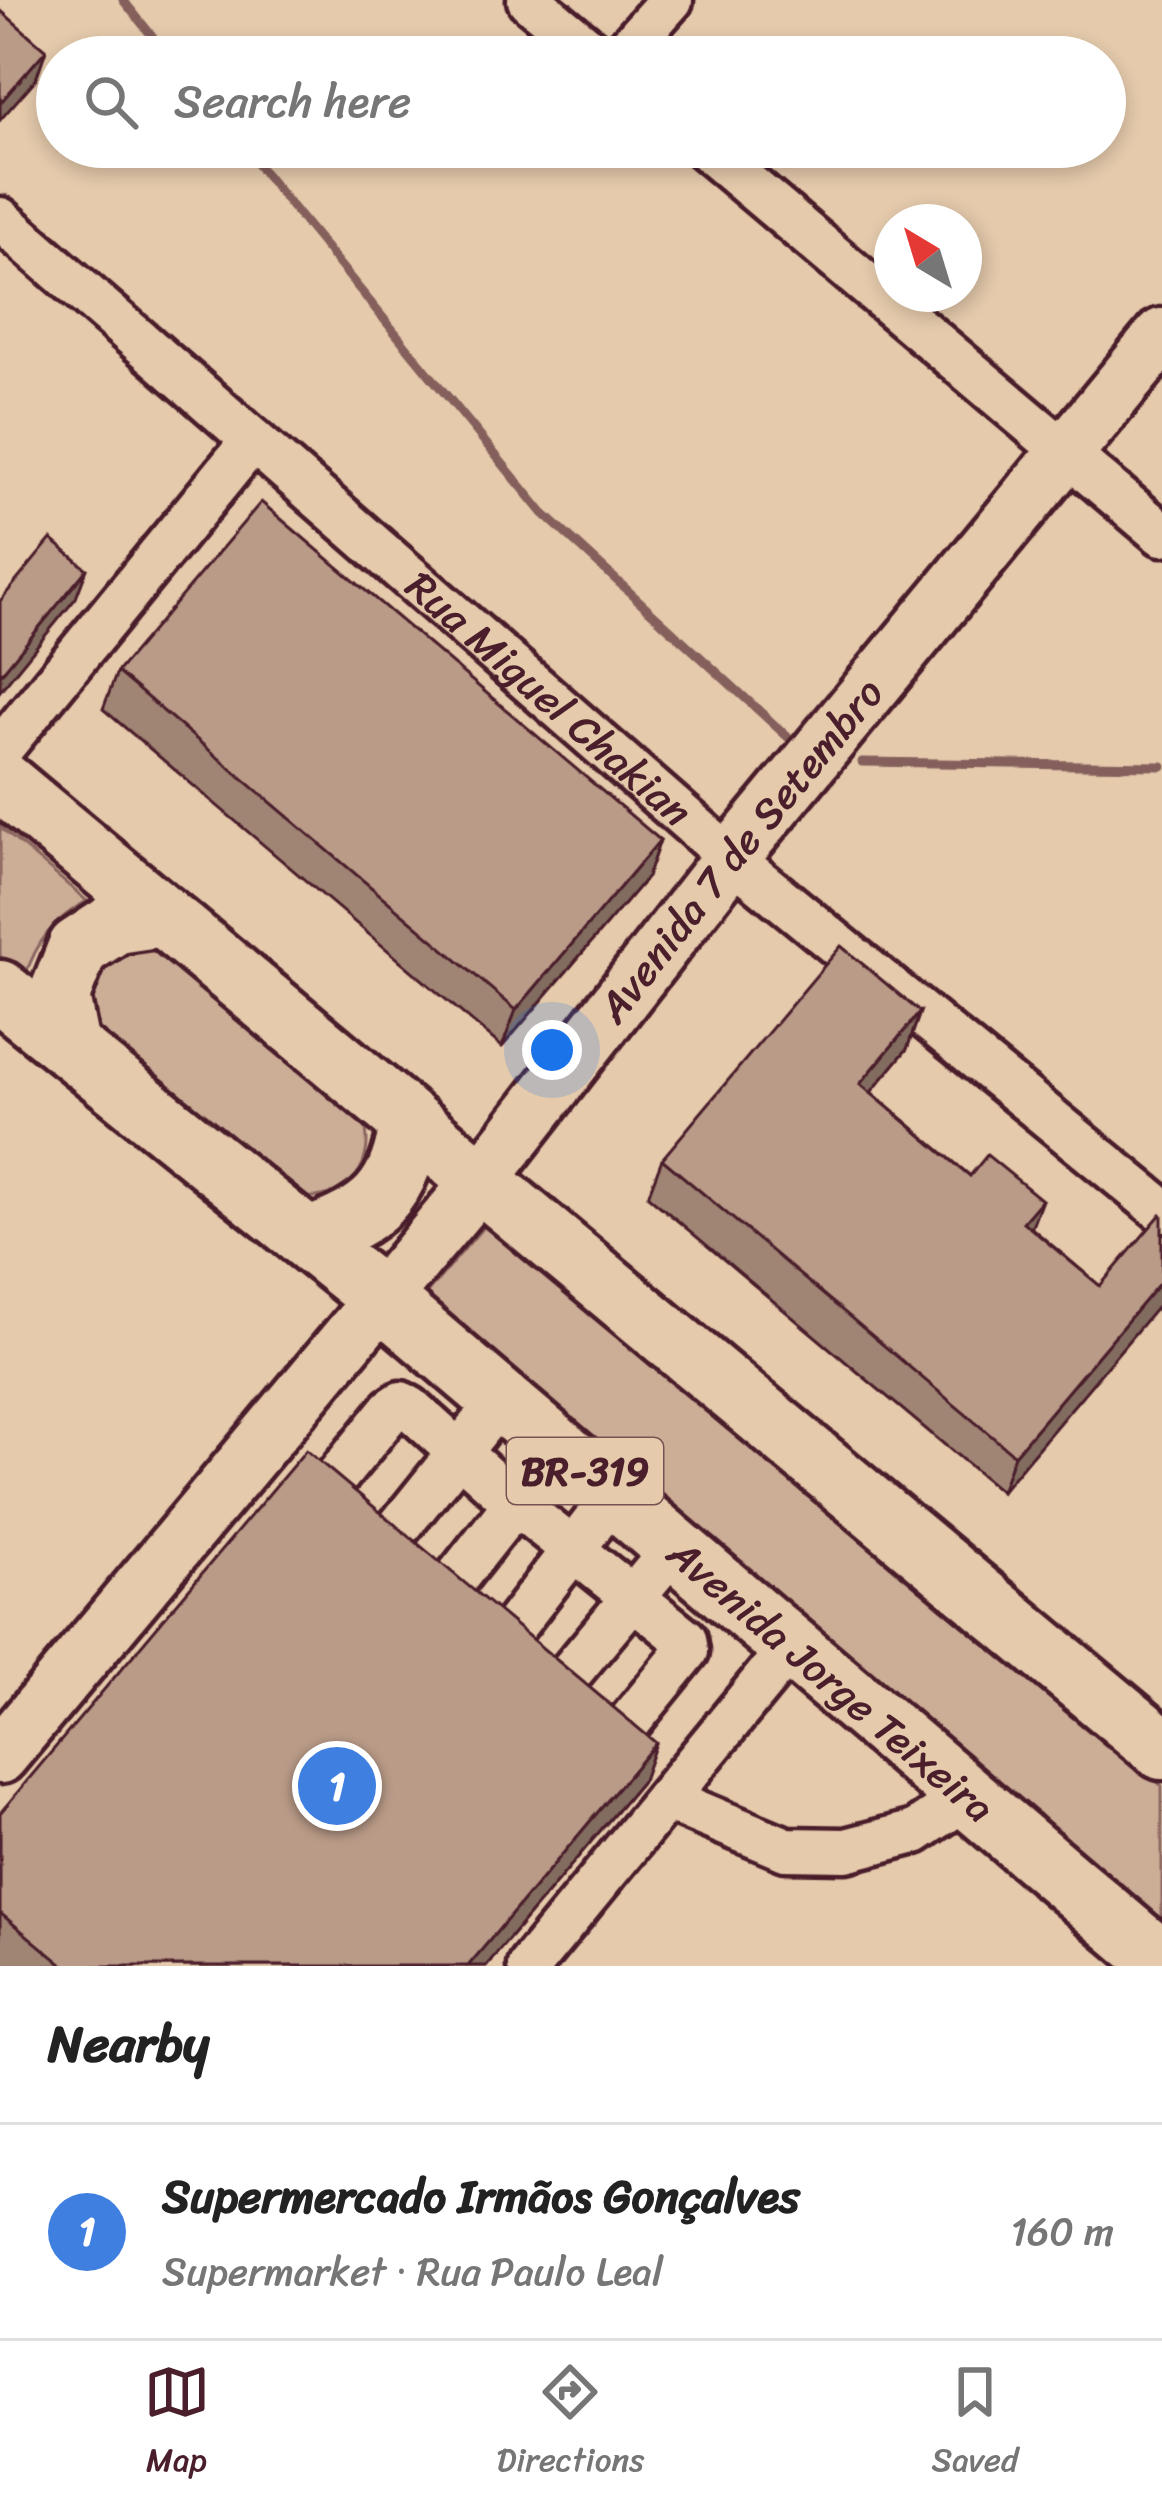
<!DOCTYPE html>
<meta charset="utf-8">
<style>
:root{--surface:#fff;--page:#f2f2f2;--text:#222;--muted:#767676;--line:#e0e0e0;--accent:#4a1f2b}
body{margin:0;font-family:Sriracha,sans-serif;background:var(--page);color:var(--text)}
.compass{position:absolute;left:874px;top:204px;width:108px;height:108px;border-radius:50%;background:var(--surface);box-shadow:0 6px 18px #0003;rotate:322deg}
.you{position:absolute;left:552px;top:1050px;width:42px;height:42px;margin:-30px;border:9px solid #fff;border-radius:50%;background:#1a73e8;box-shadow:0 0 0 18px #1a73e833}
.badge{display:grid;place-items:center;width:78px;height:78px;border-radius:50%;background:var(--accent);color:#fff;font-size:39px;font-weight:700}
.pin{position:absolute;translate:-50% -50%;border:6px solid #fff;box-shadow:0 3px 12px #0006}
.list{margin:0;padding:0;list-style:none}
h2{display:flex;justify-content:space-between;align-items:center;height:156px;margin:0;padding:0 48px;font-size:51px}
h2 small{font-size:39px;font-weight:400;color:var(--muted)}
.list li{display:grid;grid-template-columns:78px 1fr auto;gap:36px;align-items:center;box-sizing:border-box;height:216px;padding:0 48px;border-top:3px solid var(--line)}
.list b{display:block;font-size:45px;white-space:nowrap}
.list p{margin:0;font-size:39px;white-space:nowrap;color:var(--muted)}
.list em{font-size:39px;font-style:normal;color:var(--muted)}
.icon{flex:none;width:66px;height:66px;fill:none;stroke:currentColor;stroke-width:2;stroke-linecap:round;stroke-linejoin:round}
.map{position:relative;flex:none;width:1162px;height:1966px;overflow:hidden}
.search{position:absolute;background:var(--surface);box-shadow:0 6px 18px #0003;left:36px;right:36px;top:36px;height:132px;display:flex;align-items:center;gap:30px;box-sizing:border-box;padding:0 42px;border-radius:66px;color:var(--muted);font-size:45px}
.sheet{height:372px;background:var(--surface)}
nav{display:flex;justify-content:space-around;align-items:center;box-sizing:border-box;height:168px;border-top:3px solid var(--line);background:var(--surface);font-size:33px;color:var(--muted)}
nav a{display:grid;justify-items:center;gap:6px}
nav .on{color:var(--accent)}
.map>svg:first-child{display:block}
</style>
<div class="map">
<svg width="1162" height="1966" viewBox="0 0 1162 1966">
<rect width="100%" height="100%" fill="#e5caac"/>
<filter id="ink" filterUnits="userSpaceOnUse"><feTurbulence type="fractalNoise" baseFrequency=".00833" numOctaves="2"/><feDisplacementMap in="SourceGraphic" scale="24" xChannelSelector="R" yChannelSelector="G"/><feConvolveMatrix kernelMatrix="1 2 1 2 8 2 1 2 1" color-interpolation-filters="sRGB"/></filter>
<g filter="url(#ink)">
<g fill="#ccae97" stroke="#8b6661" stroke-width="3">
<path d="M0,827L87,901C55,918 36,942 25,977L0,956Z"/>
<path d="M152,946L363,1118C378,1162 350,1200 303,1197L84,1029L79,1015L106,953Z"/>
<path d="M490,1219L1162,1786V1924L422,1299Z"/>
</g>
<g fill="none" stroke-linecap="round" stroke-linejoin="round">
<g stroke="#845f5b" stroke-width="9">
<path d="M123,0L169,57"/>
<path d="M243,147L543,513L791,740"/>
<path d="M862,762L1162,766"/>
</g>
<defs>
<g id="minor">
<path d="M529,0L598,57"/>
<path d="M620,57L671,0"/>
<path d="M704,147L1162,534"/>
<path id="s1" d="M0,219L731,858L1162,1210"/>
<path d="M0,750L253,440"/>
<path d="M330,1485L392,1409L401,1403L410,1408L516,1504L685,1639L687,1651L627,1725"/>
<path d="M391,1537L501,1400"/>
<path d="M450,1586L558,1449"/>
<path d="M509,1633L614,1496"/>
<path d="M565,1679L674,1548"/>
<path d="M666,1799L786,1849L846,1850L915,1832L967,1797"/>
<path d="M529,1966L790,1648"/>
</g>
<g id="major">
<path id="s2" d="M0,1756L480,1181L731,858L1162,336"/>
</g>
<g id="highway">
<path d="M0,780L1162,1749"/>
<path id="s3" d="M0,991L382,1299L1162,1962"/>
<path d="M69,1046L59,996L78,948L116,923L163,916"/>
<path d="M308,1239C373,1215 401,1194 410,1122"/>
</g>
</defs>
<use href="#minor" stroke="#4a1f2b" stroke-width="51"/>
<use href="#major" stroke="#4a1f2b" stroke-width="63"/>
<use href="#highway" stroke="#4a1f2b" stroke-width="69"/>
<use href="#minor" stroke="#e5caac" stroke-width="42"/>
<use href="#major" stroke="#e5caac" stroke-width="54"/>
<use href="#highway" stroke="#e5caac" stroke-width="60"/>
</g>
<g fill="#a08575" stroke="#4a1f2b" stroke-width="3">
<path d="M117,672L660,840L647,877L502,1047L103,709Z"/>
<path d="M920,1012L907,1049L871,1092L1100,1286L1001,1492L648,1196L662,1159Z"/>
<path d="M643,1780L486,1966H6L0,1961V1813Z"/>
</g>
<g fill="#826c5f" stroke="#4a1f2b" stroke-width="3">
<path d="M46,50L36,79L0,120V103Z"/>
<path d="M87,569L76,598L0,691V675Z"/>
<path d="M660,840L647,877L502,1047L516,1010Z"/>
<path d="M920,1012L907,1049L847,1121L860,1084Z"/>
<path d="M1042,1200L1028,1237L1023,1222Z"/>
<path d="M1162,1280V1301L1001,1492L1014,1455Z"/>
<path d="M656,1743L643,1780L486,1966H468Z"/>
</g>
<g fill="#ba9b88" stroke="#4a1f2b" stroke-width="3">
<path d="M0,10L46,50L0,103Z"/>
<path d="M261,502L660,840L516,1010L117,672Z"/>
<path d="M51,539L87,569L0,675V601Z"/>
<path d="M841,946L920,1012L860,1084L970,1176L987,1155L1042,1200L1023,1222L1100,1286L1161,1214L1162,1215V1280L1014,1455L662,1159Z"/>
<path d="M306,1450L656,1743L468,1966H64L0,1913V1813Z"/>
</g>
</g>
<g text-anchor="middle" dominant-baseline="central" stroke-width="9" stroke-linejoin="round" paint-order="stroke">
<rect fill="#e5caac" stroke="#785252" stroke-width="3" x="507" y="1438" width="156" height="66" rx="9"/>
<g font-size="39" font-weight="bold" fill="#4a1f2b">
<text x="585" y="1471">BR-319</text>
</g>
<g font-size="42" fill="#4a1f2b" stroke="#e5caac">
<text stroke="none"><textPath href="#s1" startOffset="729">Rua Miguel Chakian</textPath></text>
<text stroke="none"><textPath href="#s2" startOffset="1170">Avenida 7 de Setembro</textPath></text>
<text stroke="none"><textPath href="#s3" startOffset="1080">Avenida Jorge Teixeira</textPath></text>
</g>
</g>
</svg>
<svg class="compass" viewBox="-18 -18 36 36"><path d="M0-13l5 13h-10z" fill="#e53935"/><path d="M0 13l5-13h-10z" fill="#767676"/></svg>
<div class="you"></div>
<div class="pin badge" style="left:337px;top:1786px;background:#3f7fe0">1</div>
<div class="search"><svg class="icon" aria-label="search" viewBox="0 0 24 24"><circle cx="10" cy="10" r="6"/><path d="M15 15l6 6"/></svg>Search here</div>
</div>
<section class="sheet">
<h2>Nearby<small></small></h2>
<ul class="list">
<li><span class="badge" style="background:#3f7fe0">1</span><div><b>Supermercado Irmãos Gonçalves</b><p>Supermarket · Rua Paulo Leal</p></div><em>160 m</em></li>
</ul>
</section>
<nav>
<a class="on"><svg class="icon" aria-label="map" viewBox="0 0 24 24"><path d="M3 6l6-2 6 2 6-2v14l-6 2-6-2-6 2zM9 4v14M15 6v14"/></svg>Map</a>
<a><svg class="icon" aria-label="directions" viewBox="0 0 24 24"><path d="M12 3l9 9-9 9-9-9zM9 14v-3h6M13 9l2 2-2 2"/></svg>Directions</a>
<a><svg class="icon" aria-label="saved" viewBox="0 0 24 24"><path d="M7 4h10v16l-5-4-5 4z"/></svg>Saved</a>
</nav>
